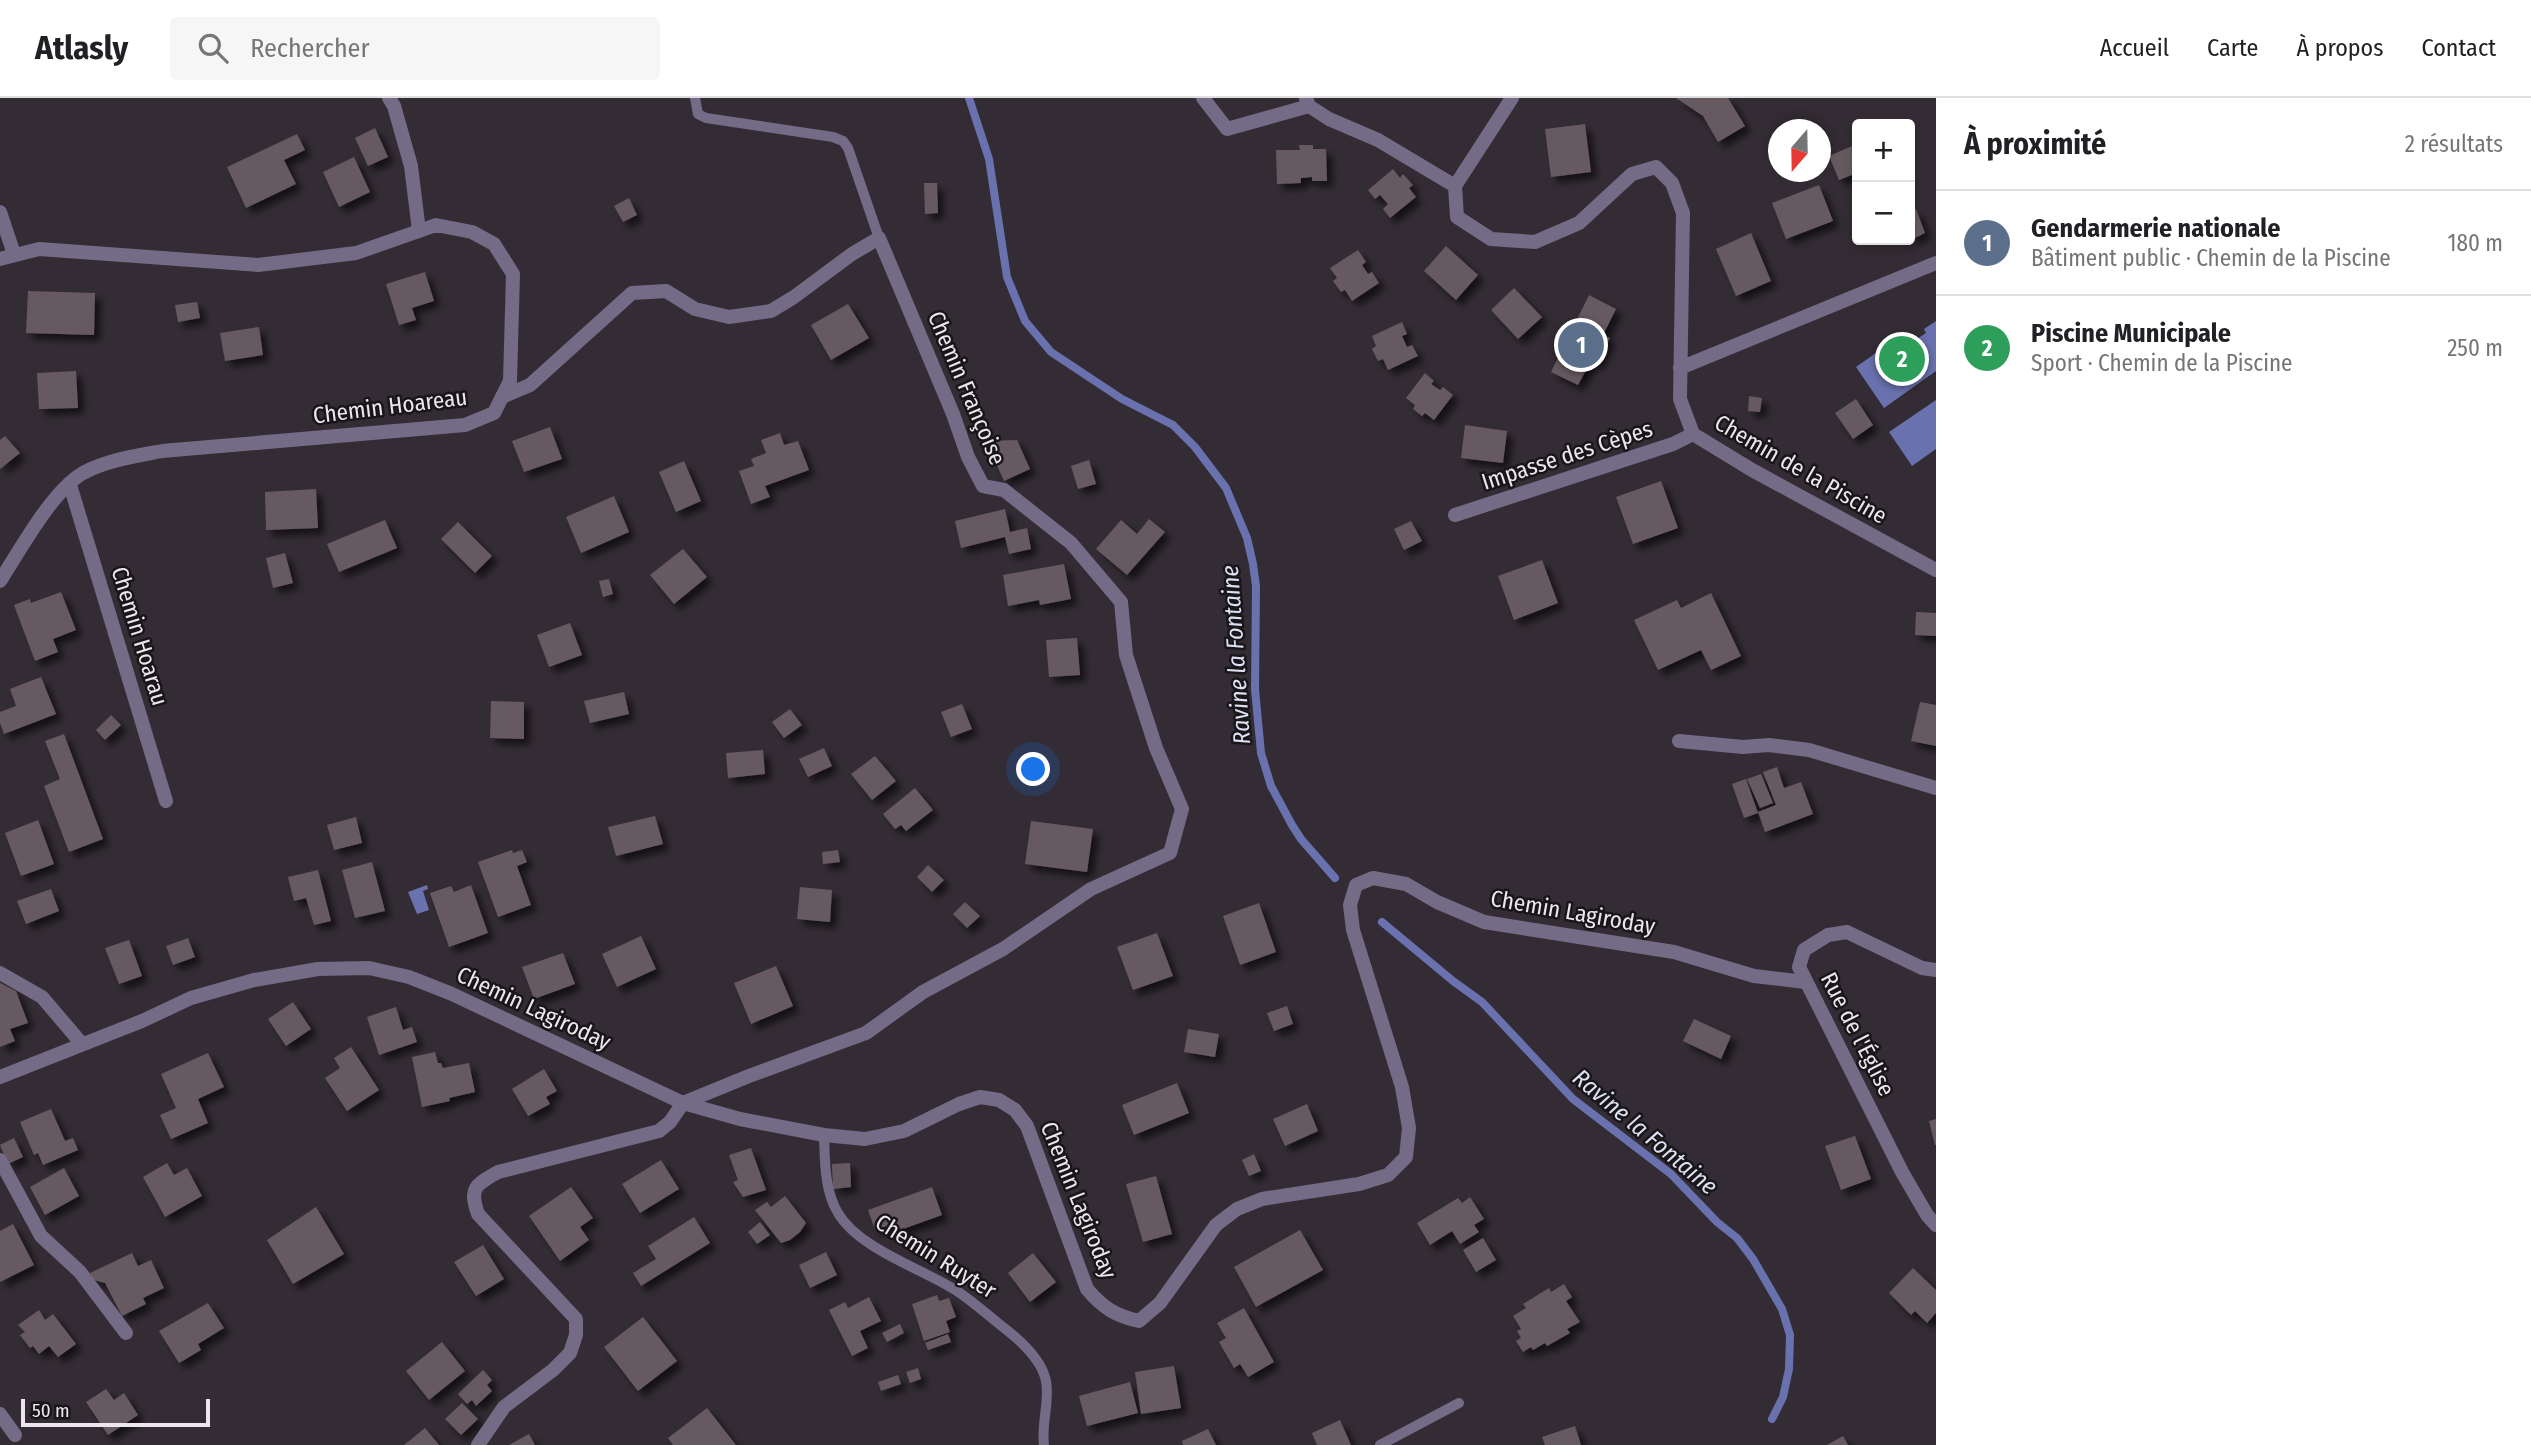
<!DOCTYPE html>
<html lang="fr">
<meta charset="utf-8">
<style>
:root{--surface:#fff;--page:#f6f6f6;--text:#202124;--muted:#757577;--line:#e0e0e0;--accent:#ea580c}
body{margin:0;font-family:"Fira Sans Condensed",sans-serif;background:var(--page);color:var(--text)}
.controls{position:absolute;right:21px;top:21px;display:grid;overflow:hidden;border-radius:7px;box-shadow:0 4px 10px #0003}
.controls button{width:63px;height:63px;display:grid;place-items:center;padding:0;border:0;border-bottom:2px solid var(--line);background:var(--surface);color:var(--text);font:35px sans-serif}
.compass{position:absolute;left:1768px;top:21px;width:63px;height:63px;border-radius:50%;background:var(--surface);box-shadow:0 4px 10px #0003;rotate:200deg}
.scale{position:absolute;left:21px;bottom:18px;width:189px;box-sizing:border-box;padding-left:7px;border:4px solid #ece7ec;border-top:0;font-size:19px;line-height:24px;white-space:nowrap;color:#ece7ec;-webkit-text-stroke:5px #191619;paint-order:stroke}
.you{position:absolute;left:1034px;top:672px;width:24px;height:24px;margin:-18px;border:5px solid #fff;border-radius:50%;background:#1a73e8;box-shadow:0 0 0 10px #1a73e833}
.badge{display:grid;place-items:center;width:46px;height:46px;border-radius:50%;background:var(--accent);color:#fff;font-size:23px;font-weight:700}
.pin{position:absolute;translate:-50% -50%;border:4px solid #fff;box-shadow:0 2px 7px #0006}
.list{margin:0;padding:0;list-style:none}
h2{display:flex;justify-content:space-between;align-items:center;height:91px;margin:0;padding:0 28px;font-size:30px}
h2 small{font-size:23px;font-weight:400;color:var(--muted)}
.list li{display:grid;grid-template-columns:46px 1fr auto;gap:21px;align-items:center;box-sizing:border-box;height:105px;padding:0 28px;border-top:2px solid var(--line)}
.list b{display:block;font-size:26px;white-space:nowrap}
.list p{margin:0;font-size:23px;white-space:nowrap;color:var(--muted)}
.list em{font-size:23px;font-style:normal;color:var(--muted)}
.icon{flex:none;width:38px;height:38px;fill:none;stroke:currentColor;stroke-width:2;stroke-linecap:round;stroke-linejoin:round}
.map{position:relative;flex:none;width:1936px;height:1347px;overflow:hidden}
header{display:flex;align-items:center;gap:42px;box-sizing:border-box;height:98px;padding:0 35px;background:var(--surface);border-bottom:2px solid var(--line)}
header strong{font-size:33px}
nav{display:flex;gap:38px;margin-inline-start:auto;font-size:24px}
.search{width:490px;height:63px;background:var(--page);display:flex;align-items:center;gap:18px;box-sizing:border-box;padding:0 24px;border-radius:7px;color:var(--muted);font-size:26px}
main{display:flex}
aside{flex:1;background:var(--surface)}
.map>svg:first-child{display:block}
</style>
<header>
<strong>Atlasly</strong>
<div class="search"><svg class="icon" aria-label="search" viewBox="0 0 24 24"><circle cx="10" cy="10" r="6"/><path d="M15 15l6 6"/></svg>Rechercher</div>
<nav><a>Accueil</a><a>Carte</a><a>À propos</a><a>Contact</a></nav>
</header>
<main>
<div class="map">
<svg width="1936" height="1347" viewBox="0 0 1936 1347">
<defs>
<filter id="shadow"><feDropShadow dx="6" dy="6" stdDeviation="3.5" flood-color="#0009"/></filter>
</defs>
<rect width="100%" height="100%" fill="#332c34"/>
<g fill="#6972ae">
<path d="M1936,223V273L1884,310L1856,269L1893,243L1900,252L1926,235L1924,231Z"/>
<path d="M1936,302V351L1912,368L1889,334Z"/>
<path d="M427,787L428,791L423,793L429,812L417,816L408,794Z"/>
</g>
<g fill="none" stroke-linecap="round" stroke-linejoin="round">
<g stroke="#6972ae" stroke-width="8">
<path d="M969,0L989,61L1007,179L1025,223L1051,254L1122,301L1173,327L1195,349L1226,390L1247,440L1253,466L1256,488L1255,591L1261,655L1271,688L1292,727L1301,741L1335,780"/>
<path d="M1382,824L1453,883L1482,904L1573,1001L1671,1076L1717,1124L1737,1140L1753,1161L1782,1211L1790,1237L1789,1271L1783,1299L1772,1321"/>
</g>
</g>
<g fill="#665a60" filter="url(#shadow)">
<path d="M1676,0H1728L1745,28L1718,44L1703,18Z"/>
<path d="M1585,26L1591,74L1551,79L1545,31Z"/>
<path d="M375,30L388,59L368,68L355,40Z"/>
<path d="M297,36L305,52L284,62L296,86L246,110L227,69Z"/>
<path d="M1857,46V75L1839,82L1829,58Z"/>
<path d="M1299,47H1313V51H1326L1327,83H1312V79L1301,80V85L1277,86L1276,52H1300Z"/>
<path d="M354,59L370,94L339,109L323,74Z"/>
<path d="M1393,71L1400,80L1403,76L1413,87L1409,90L1416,99L1390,120L1383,111L1388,106L1380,97L1375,101L1368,92Z"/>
<path d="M924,85H937L938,115L925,116Z"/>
<path d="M1819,87L1833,123L1786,141L1772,105Z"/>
<path d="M629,100L637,117L623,124L614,108Z"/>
<path d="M1916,111L1925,135L1919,138L1902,145L1900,142H1910V114Z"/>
<path d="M1751,135L1771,183L1736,198L1716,151Z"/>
<path d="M1446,148L1478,177L1456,202L1424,173Z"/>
<path d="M1358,152L1366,164L1362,167L1368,176L1372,174L1379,185L1352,203L1345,192L1341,194L1333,183L1337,180L1330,170Z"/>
<path d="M425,174L434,203L412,210L416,222L399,227L386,186Z"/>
<path d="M1514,190L1542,219L1518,241L1491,212Z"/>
<path d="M28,193L95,195L94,237L26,235Z"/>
<path d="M1589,197L1616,211L1603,237L1610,240L1603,253L1597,266L1591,263L1578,287L1551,274Z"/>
<path d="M197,204L200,220L178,224L175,207Z"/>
<path d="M848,206L869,240L831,262L811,227Z"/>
<path d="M1402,224L1407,236L1402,238L1407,249L1412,247L1418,258L1388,272L1383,261L1378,263L1372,251L1376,248L1372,238Z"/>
<path d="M259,229L263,257L225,263L220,235Z"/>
<path d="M76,273L78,310L39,311L37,275Z"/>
<path d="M1425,275L1434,283L1431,286L1440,292L1443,289L1453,297L1434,322L1425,315L1422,318L1413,311L1415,307L1406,300Z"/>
<path d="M1749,298L1762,300L1760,314L1748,313Z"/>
<path d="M1856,301L1873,327L1853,341L1835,315Z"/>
<path d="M1465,327L1507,333L1503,365L1461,360Z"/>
<path d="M550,329L562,361L524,374L512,343Z"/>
<path d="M780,335L784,347L798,343L809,372L765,388L770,399L751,406L739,373L754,368L751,361L766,355L761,342Z"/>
<path d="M5,338L20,355L0,371V342Z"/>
<path d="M1017,342L1030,371L1004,383L986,343Z"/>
<path d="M1089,362L1096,386L1078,391L1071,368Z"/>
<path d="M684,363L701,403L676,414L659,374Z"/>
<path d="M1661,383L1678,430L1633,446L1616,399Z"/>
<path d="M316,391L318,430L266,432L265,394Z"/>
<path d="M614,398L629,434L581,455L566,419Z"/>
<path d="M1005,411L1010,434L1027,430L1031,451L1009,456L1005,439L961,450L955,423Z"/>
<path d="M1149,421L1165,434L1127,477L1096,451L1121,422L1137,436Z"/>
<path d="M385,422L397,450L339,474L327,446Z"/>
<path d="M1411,423L1422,443L1404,452L1394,431Z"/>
<path d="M458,424L492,458L475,475L441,441Z"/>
<path d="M683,451L707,479L674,506L650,477Z"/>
<path d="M285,455L293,485L273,490L266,460Z"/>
<path d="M1542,462L1558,505L1514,522L1498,478Z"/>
<path d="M1064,466L1071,501L1040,507L1039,502L1008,508L1003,477Z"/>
<path d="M609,481L613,496L603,499L599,483Z"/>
<path d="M61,494L76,532L53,541L58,554L35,563L14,507L30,501L31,505Z"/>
<path d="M1711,495L1741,558L1711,572L1701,552L1658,572L1634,522L1677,502L1681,510Z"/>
<path d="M1916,514L1936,515V538L1915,537Z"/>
<path d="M570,525L582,557L549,569L537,537Z"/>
<path d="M1077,540L1080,577L1049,579L1046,542Z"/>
<path d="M41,579L56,616L4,636L0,625V614L16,608L10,591Z"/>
<path d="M624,594L629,616L590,625L584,603Z"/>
<path d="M491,603L524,604V641L490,640Z"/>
<path d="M1920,604L1936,607V648L1911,643Z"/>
<path d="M962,606L972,631L951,639L941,614Z"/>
<path d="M790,611L802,627L784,640L772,624Z"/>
<path d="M111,617L121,627L105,642L96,632Z"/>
<path d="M64,636L103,741L69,754L44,688L60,681L45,643Z"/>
<path d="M824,650L832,668L808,679L799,661Z"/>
<path d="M763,652L765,676L728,680L726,655Z"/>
<path d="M875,658L896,683L872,702L851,676Z"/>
<path d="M1777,669L1784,690L1801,684L1813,716L1765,734L1758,714L1776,707L1763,674Z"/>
<path d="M1761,676L1773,705L1760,710L1747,681Z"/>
<path d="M1746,681L1758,715L1744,720L1732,686Z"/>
<path d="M915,690L933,712L906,733L901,727L895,731L883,716Z"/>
<path d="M655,718L663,746L616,758L608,729Z"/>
<path d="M356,719L362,745L334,752L327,727Z"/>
<path d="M38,722L54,766L21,778L5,735Z"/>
<path d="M1031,723L1093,731L1087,774L1025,766Z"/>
<path d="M512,752L513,755L522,752L527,764L517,768L531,807L498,819L478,764Z"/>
<path d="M838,752L840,764L823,766L822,754Z"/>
<path d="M372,764L385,813L355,820L342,772Z"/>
<path d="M928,767L944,782L932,794L917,779Z"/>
<path d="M318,772L331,823L314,827L306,800L294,803L288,779Z"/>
<path d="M471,787L488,835L449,849L430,795L451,788L454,794Z"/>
<path d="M800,789L832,792L830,824L797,821Z"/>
<path d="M51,791L59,813L26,826L17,803Z"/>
<path d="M965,804L980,818L967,830L953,816Z"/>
<path d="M1259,805L1276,854L1240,867L1223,818Z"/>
<path d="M1157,835L1173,878L1133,892L1117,849Z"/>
<path d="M641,838L656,871L617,889L602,856Z"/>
<path d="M188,840L195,859L173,867L166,848Z"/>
<path d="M129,842L142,878L119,886L105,850Z"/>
<path d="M563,855L575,886L534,901L522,869Z"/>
<path d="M776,868L793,908L751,926L734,885Z"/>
<path d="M0,885L16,893L28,925L10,931L15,943L0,949Z"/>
<path d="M293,904L311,931L286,948L268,921Z"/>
<path d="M1287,908L1293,926L1274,933L1267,915Z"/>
<path d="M396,909L403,932L412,929L417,944L379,957L367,919Z"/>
<path d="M1694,921L1731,938L1721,961L1683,943Z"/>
<path d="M1188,931L1219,936L1215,959L1184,954Z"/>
<path d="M351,949L379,992L347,1013L325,980L340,970L334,960Z"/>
<path d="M435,954L438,965H441L443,970L469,965L475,994L449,1000L450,1003L422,1009L412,959Z"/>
<path d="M208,955L224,989L198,1001L208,1025L171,1041L160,1017L176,1010L161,976Z"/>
<path d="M544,971L557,993L546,999L550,1006L528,1018L512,991Z"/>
<path d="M1177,985L1189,1015L1134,1037L1122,1007Z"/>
<path d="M1307,1006L1318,1033L1285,1048L1273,1021Z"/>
<path d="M51,1011L65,1043L73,1040L78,1052L43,1067L38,1055L34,1057L20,1024Z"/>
<path d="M1936,1021V1047H1935L1929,1023Z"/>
<path d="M1855,1038L1871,1081L1841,1092L1825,1048Z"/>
<path d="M14,1040L23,1059L8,1066L0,1047Z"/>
<path d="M751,1050L766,1092L743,1099L733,1084L738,1082L729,1057Z"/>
<path d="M1254,1056L1261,1073L1249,1078L1242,1062Z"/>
<path d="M661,1062L679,1091L640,1115L622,1086Z"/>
<path d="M167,1065L174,1077L187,1070L202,1098L165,1119L143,1079Z"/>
<path d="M850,1065L851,1089L833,1091L832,1066Z"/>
<path d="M64,1070L79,1098L45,1117L30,1089Z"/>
<path d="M1156,1078L1172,1136L1143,1144L1126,1086Z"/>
<path d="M571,1089L593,1120L580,1129L589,1142L560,1163L529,1118Z"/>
<path d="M932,1089L942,1117L889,1136L887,1128L875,1132L868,1112Z"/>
<path d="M785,1098L806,1125L800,1134L790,1142L781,1145L755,1112L767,1104L771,1109Z"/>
<path d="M1470,1099L1484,1121L1474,1127L1479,1134L1460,1146L1452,1133L1430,1147L1417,1125L1458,1100L1462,1105Z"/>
<path d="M316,1109L344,1156L293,1186L267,1142Z"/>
<path d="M694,1119L710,1145L641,1188L633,1175L656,1161L648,1148Z"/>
<path d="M760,1124L770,1137L757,1146L748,1134Z"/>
<path d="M13,1126L34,1167L0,1184V1133Z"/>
<path d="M1300,1132L1323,1172L1256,1209L1234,1169Z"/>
<path d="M1483,1140L1496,1162L1476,1174L1463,1152Z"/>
<path d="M483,1147L504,1181L476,1198L454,1164Z"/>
<path d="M826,1154L837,1177L810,1190L799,1167Z"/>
<path d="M132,1155L138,1168L151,1162L164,1190L143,1200L146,1206L122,1218L105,1185L94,1182L90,1175Z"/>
<path d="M1033,1155L1056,1184L1030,1204L1008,1175Z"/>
<path d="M1913,1170L1936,1192V1215L1927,1225L1915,1213L1911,1217L1889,1195Z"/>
<path d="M1564,1186L1572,1199L1566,1203L1580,1224L1567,1231L1570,1235L1547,1248L1545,1245L1533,1252L1531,1249L1523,1254L1516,1243L1521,1240L1517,1233L1521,1231L1513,1218L1526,1210L1523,1206L1549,1190L1551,1194Z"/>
<path d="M937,1197L939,1203L949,1200L956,1219L946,1223L950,1234L924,1243L912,1206Z"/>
<path d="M869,1199L881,1223L860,1233L868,1250L852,1258L829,1212L845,1204L848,1210Z"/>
<path d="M208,1205L224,1230L198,1246L201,1252L179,1265L159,1233Z"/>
<path d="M1244,1210L1274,1264L1248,1279L1240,1266L1234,1270L1219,1244L1226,1240L1217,1225Z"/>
<path d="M39,1212L45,1222L53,1216L76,1246L58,1259L49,1248L39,1256L33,1248L30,1250L20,1237L25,1234L18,1227Z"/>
<path d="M643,1219L677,1263L638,1293L604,1249Z"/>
<path d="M900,1226L904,1235L887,1244L882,1235Z"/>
<path d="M948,1236L951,1244L928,1252L925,1245Z"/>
<path d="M442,1244L465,1273L429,1302L406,1273Z"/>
<path d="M1174,1268L1181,1310L1141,1316L1135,1274Z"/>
<path d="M918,1270L921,1281L910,1285L906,1274Z"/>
<path d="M483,1272L492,1282L487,1287L492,1293L476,1308L472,1302L467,1306L458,1296Z"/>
<path d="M898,1277L901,1286L881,1293L878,1284Z"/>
<path d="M1130,1284L1138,1315L1087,1328L1079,1298Z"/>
<path d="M106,1291L114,1302L124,1295L138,1317L108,1337L86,1304Z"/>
<path d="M462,1305L478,1321L461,1337L445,1321Z"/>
<path d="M707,1310L736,1347H673L668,1340Z"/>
<path d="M1340,1322L1351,1347H1317L1312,1335Z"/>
<path d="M1575,1328L1581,1347H1545L1542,1339Z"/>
<path d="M425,1330L439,1347H404Z"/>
<path d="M1208,1331L1216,1347H1183L1182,1343Z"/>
<path d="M529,1336L535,1347H509Z"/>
<path d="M1843,1338L1848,1347H1827Z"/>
</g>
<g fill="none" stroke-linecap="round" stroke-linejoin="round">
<g stroke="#746b86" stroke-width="10">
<path d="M695,0L698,16L706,20L833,39L843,43L848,50L879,140"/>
<path d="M824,1037C825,1062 824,1092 838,1115C859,1151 923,1171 957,1193C975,1205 991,1220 1008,1233C1023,1245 1042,1263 1046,1283C1050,1303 1041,1326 1044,1347"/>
<path d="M1380,1347L1459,1305"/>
</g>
<g stroke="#746b86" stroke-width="14">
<path d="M389,0L394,8L411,68L419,133"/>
<path d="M1203,0L1227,31L1309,8"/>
<path d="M1306,0L1309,8L1329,21L1378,42L1455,88"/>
<path d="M1512,0L1455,88L1457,119L1491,141L1535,144L1579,125L1632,76L1656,69L1672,85L1683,115L1680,301L1693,336L1752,372L1936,472"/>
<path d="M0,114L14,156"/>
<path d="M0,161L39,151L258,167L356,155L436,127L472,134L494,146L513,176L510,283L494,315L465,327L162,353C136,358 107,362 83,375C52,393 20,452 0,483"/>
<path d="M1680,270L1936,165"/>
<path d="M70,387L166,703"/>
<path d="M1455,417L1673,346L1693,336"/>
<path d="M1679,643L1743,649L1769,647L1809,652L1936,690"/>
<path d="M0,875L42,899L82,946"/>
<path d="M0,979L142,923L191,900L254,882L318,871L369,870L409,879L452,896L683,1005L740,1021L824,1037L865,1041L904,1033L959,1006L980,999L999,1002L1015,1012L1027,1028L1087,1191C1103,1210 1116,1218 1139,1223L1160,1205L1216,1127L1237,1111L1262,1101L1359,1086L1388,1077L1406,1059L1409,1030L1402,989L1353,832L1350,807L1356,787L1373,780L1406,786L1437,804L1484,824L1674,854L1754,878L1805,884"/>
<path d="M0,1062L41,1138L80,1174L126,1235"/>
<path d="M0,1316L15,1337"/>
<path d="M478,1347L504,1309L553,1272L570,1255L576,1237V1221L478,1116C469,1090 475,1087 498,1074L659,1033L670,1024L683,1005L749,978L866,935L923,894L1003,851L1091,791L1170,755L1182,711L1156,650L1126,557L1121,504L1071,445L1004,392L983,388L968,359L953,316L879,140L852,156L794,199L771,213L729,219L695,211L666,193L632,195L530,287L502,299"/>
</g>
<path stroke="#746b86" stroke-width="14" d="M1936,872L1922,870L1847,834L1828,837L1804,852L1799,869L1902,1074L1927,1117L1936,1127"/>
</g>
<g text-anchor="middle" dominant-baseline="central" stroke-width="5" stroke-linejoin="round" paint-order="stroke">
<g font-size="23" fill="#ece7ec" stroke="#191619">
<text transform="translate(967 290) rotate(67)">Chemin Françoise</text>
<text transform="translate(390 308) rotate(-7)">Chemin Hoareau</text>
<text transform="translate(1567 357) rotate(-18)">Impasse des Cèpes</text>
<text transform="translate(1801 371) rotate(30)">Chemin de la Piscine</text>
<text transform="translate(140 538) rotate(73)">Chemin Hoarau</text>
<text transform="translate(1573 814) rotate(10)">Chemin Lagiroday</text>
<text transform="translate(534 910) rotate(25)">Chemin Lagiroday</text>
<text transform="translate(1858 936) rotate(63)">Rue de l'Église</text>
<text transform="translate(1079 1102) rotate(68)">Chemin Lagiroday</text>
<text transform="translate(936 1158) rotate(32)">Chemin Ruyter</text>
</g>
<g font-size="24" font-style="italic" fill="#dce0f2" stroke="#191619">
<text transform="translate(1236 557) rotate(-94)">Ravine la Fontaine</text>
<text transform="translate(1645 1034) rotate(40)">Ravine la Fontaine</text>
</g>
</g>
</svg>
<div class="controls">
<button>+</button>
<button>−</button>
</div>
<svg class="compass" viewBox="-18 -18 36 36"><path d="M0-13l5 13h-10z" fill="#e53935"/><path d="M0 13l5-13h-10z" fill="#757577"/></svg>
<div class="scale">50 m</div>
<div class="you"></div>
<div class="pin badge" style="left:1581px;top:247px;background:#5c6f8a">1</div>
<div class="pin badge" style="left:1902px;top:261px;background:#2e9e5b">2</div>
</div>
<aside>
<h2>À proximité<small>2 résultats</small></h2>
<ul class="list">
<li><span class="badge" style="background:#5c6f8a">1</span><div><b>Gendarmerie nationale</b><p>Bâtiment public · Chemin de la Piscine</p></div><em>180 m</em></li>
<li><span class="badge" style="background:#2e9e5b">2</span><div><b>Piscine Municipale</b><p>Sport · Chemin de la Piscine</p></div><em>250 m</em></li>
</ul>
</aside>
</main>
